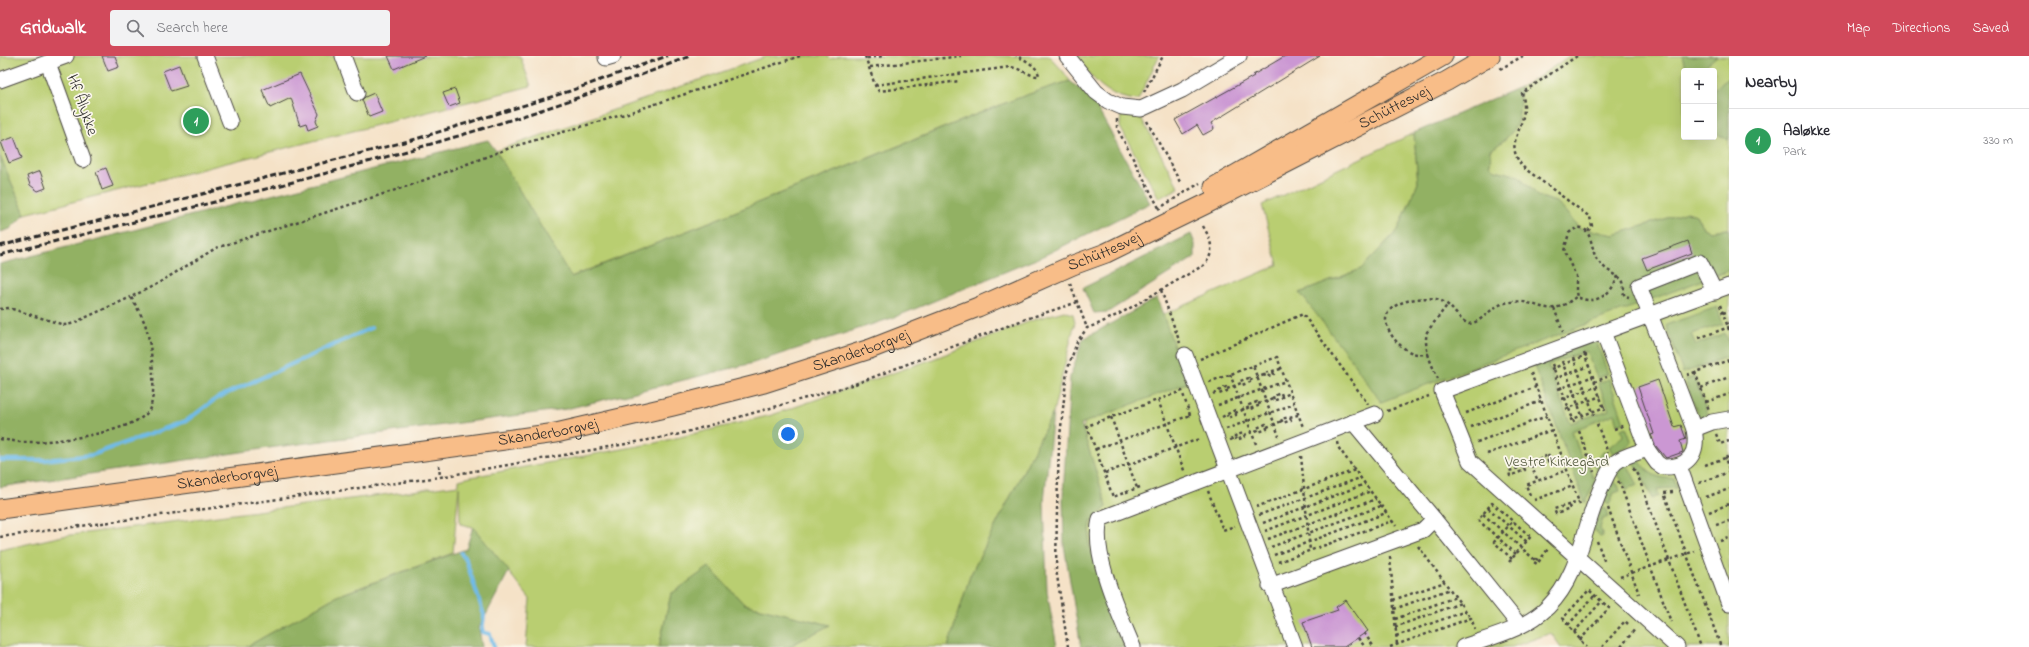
<!DOCTYPE html>
<meta charset="utf-8">
<style>
:root{--surface:#fff;--page:#f2f2f3;--text:#2b2b33;--muted:#7c7c81;--line:#e1e1e2;--accent:#d1495b}
body{margin:0;font-family:"Indie Flower",sans-serif;background:var(--page);color:var(--text)}
.controls{position:absolute;right:12px;top:12px;display:grid;overflow:hidden;border-radius:4px;box-shadow:0 4px 16px #0002}
.controls button{width:36px;height:36px;display:grid;place-items:center;padding:0;border:0;border-bottom:1px solid var(--line);background:var(--surface);color:var(--text);font:20px sans-serif}
.you{position:absolute;left:788px;top:378px;width:14px;height:14px;margin:-10px;border:3px solid #fff;border-radius:50%;background:#1a73e8;box-shadow:0 0 0 6px #1a73e833}
.badge{display:grid;place-items:center;width:26px;height:26px;border-radius:50%;background:var(--accent);color:#fff;font-size:13px;font-weight:700}
.pin{position:absolute;translate:-50% -50%;border:2px solid #fff;box-shadow:0 1px 4px #0006}
.list{margin:0;padding:0;list-style:none}
h2{display:flex;justify-content:space-between;align-items:center;height:52px;margin:0;padding:0 16px;font-size:17px}
h2 small{font-size:13px;font-weight:400;color:var(--muted)}
.list li{display:grid;grid-template-columns:26px 1fr auto;gap:12px;align-items:center;box-sizing:border-box;height:64px;padding:0 16px;border-top:1px solid var(--line)}
.list b{display:block;font-size:15px;white-space:nowrap}
.list p{margin:0;font-size:13px;white-space:nowrap;color:var(--muted)}
.list em{font-size:13px;font-style:normal;color:var(--muted)}
.icon{flex:none;width:22px;height:22px;fill:none;stroke:currentColor;stroke-width:2;stroke-linecap:round;stroke-linejoin:round}
.map{position:relative;flex:none;width:1729px;height:591px;overflow:hidden}
header{display:flex;align-items:center;gap:24px;box-sizing:border-box;height:56px;padding:0 20px;background:var(--accent);color:#fff}
header strong{font-size:19px}
nav{display:flex;gap:22px;margin-inline-start:auto;font-size:14px}
.search{width:280px;height:36px;background:var(--page);display:flex;align-items:center;gap:10px;box-sizing:border-box;padding:0 14px;border-radius:4px;color:var(--muted);font-size:15px}
main{display:flex}
aside{flex:1;background:var(--surface)}
.map>svg:first-child{display:block}
</style>
<header>
<strong>Gridwalk</strong>
<div class="search"><svg class="icon" aria-label="search" viewBox="0 0 24 24"><circle cx="10" cy="10" r="6"/><path d="M15 15l6 6"/></svg>Search here</div>
<nav><a>Map</a><a>Directions</a><a>Saved</a></nav>
</header>
<main>
<div class="map">
<svg width="1729" height="591" viewBox="0 0 1729 591">
<rect width="100%" height="100%" fill="#fbf7ec"/>
<filter id="ink" filterUnits="userSpaceOnUse"><feTurbulence type="fractalNoise" baseFrequency=".025" numOctaves="2"/><feDisplacementMap in="SourceGraphic" scale="8" xChannelSelector="R" yChannelSelector="G"/><feConvolveMatrix kernelMatrix="1 2 1 2 8 2 1 2 1" color-interpolation-filters="sRGB"/></filter>
<filter id="wash" filterUnits="userSpaceOnUse"><feTurbulence type="fractalNoise" baseFrequency=".012" numOctaves="4" result="noise"/><feDisplacementMap in="SourceGraphic" scale="16" xChannelSelector="R" yChannelSelector="G"/><feGaussianBlur stdDeviation="0.9" result="paint"/><feColorMatrix in="noise" values="0 0 0 0 0 0 0 0 0 0 0 0 0 0 0 0 0 1.4 0 .05"/><feComposite in="paint" operator="in"/></filter>
<g filter="url(#wash)">
<rect width="100%" height="100%" fill="#f5e2c7"/>
<g fill="#b9ce71" stroke="#727c4e" fill-rule="evenodd">
<path d="M0,0H520L531,30L25,158L0,100Z"/>
<path d="M768,0H827L830,3L840,0H1049L1063,15L1070,25C1014,41 962,65 908,86C796,131 684,177 570,221L496,95Z"/>
<path d="M1075,0H1159L1138,44C1106,42 1093,23 1075,0Z"/>
<path d="M1569,0H1729V173L1708,175L1702,171L1696,159L1687,156L1614,179L1579,172L1558,147L1538,140L1519,120L1495,114L1490,109L1491,94C1521,73 1519,66 1520,31L1540,20ZM1684,15H1714V81H1684Z"/>
<path d="M1121,58H1139L1179,132L1159,142L1120,71Z"/>
<path d="M1414,77L1418,127L1398,174L1361,213L1300,237L1716,220L1729,214V591H1561L1551,577L1512,591H1101L1079,489V395L1100,286L1278,209L1262,149Z"/>
<path d="M1064,255L1073,258L1075,266L1053,357L970,520L948,591H788L829,569L744,548L709,512L671,538L659,591H526L530,543L473,471L460,468L459,431L453,497L337,540L246,591H0V494L63,480L459,429V424L471,421L655,387L772,359L933,303L1036,263Z"/>
</g>
<g fill="#92b163" stroke="#5e6e47">
<path d="M1682,0H1717L1699,15H1686Z"/>
<path d="M1729,22V81L1728,84L1714,76V33Z"/>
<path d="M1070,25L1092,43L1150,147L1041,201L895,261L753,307L566,353L269,392L0,431V208L488,84L496,95L571,221C684,177 796,131 909,86C962,65 1014,41 1070,25Z"/>
<path d="M1520,31C1519,66 1521,73 1491,94L1490,109L1495,114L1519,120L1538,140L1558,147L1579,172L1614,179L1687,156L1696,159L1702,171L1708,175L1729,173V214L1381,346L1350,302L1300,237L1361,213L1398,174L1418,127L1414,77Z"/>
<path d="M0,100L25,158L10,173L0,176Z"/>
<path d="M1191,178L1195,188V201L1108,256L1094,257L1083,232Z"/>
<path d="M1157,242L1187,327L1081,368L1107,451L1091,466L1089,488L1125,591H1081L1064,489L1063,441L1070,321L1083,283Z"/>
<path d="M1717,251L1723,268L1691,278L1696,289L1725,277L1729,288V300L1683,317L1666,269Z"/>
<path d="M1596,284L1608,318L1597,322L1586,295L1548,309L1570,367L1609,354L1598,327L1609,323L1624,366L1618,368L1615,358L1572,375L1584,409L1588,408L1593,421L1596,424L1585,447L1533,307Z"/>
<path d="M1694,321L1708,359L1699,362L1685,324Z"/>
<path d="M1053,357L1044,445L1047,535L1057,591H948L970,520Z"/>
<path d="M1626,371L1632,387L1613,398L1609,391L1623,380L1621,373Z"/>
<path d="M1604,395L1609,403L1599,418L1593,408Z"/>
<path d="M1638,401C1644,416 1658,424 1674,422L1677,432L1657,433L1659,440L1652,443L1642,419L1632,403Z"/>
<path d="M1626,406L1638,429L1626,433L1624,426L1614,416Z"/>
<path d="M1613,425L1618,429L1620,435L1614,437L1609,449L1604,445L1609,431Z"/>
<path d="M1602,451L1606,454L1608,461L1603,463L1600,472L1603,480L1600,481L1593,472Z"/>
<path d="M473,471L509,515L479,572L482,591H246L337,540L466,493Z"/>
<path d="M709,511L744,548L830,569L788,591H659L671,538Z"/>
</g>
<g fill="none" stroke-linecap="round" stroke-linejoin="round">
<g stroke="#70bbe9" stroke-width="4">
<path d="M0,404H44L92,399L186,365L217,342L371,272"/>
<path d="M461,497L466,504L484,559L482,576L490,578L494,591"/>
</g>
</g>
<g id="blocks">
<g fill="#cb97d3">
<path d="M102,0H115L119,11L108,15Z"/>
<path d="M388,0H425L394,13Z"/>
<path d="M1285,0H1320L1211,67L1214,73L1203,79L1197,69L1183,78L1175,64L1254,20L1253,19Z"/>
<path d="M179,9L187,30L171,35L163,15Z"/>
<path d="M300,18L319,58L316,65L318,70L308,74L306,68L300,70L291,42L270,52L262,34Z"/>
<path d="M455,33L460,47L449,51L443,37Z"/>
<path d="M374,37L382,56L369,61L362,44L365,41Z"/>
<path d="M14,81L22,102L9,107L1,86Z"/>
<path d="M106,112L113,130L102,134L96,116Z"/>
<path d="M40,115L46,132L38,135L30,129L27,120Z"/>
<path d="M1688,185L1692,197L1647,214L1642,202Z"/>
<path d="M1658,324L1674,371L1681,369L1686,383L1680,385L1683,396L1666,402L1655,389L1651,379L1654,378L1638,331Z"/>
<path d="M1346,544L1368,575L1344,591H1312L1303,566L1338,554L1336,551Z"/>
</g>
</g>
</g>
<g filter="url(#ink)">
<use href="#blocks" fill-opacity="0" stroke="#494642" stroke-width="1"/>
<g fill="none" stroke-linecap="round" stroke-linejoin="round">
<defs>
<g id="minor">
<path d="M205,0L230,66"/>
<path d="M343,0L357,37"/>
<path d="M606,0V2L613,0"/>
<path d="M1067,0L1096,36L1108,45L1122,51L1141,53L1182,34L1239,0"/>
<path d="M48,7L83,104"/>
<path d="M0,24L66,0"/>
<path d="M1603,276L1647,393L1657,407L1663,411C1689,412 1699,397 1694,373L1639,230L1700,206L1715,236"/>
<path d="M1185,299L1295,591"/>
<path d="M1353,366L1434,463L1520,570"/>
<path d="M1694,373L1712,366L1729,363"/>
<path d="M1679,410L1729,548"/>
<path d="M1270,530L1423,474L1434,463"/>
<path d="M1133,591C1119,557 1091,498 1100,463L1375,358"/>
<path d="M1463,591C1491,581 1526,573 1548,551C1581,518 1583,470 1602,430C1606,422 1609,412 1616,406C1625,399 1637,397 1647,393"/>
<path d="M1677,591L1470,405L1442,335L1729,230"/>
</g>
<g id="major">
<path d="M1214,131L1443,0"/>
<path id="s1" d="M0,453L556,377L673,350L764,327L870,293L978,251L1073,209L1106,197L1208,147L1447,25L1490,0"/>
</g>
</defs>
<use href="#minor" stroke="#494642" stroke-width="17"/>
<use href="#major" stroke="#494642" stroke-width="21"/>
<g stroke="#494642" stroke-width="2.5" stroke-dasharray="3 3" stroke-linecap="butt">
<path d="M865,0L876,32L879,35L960,25"/>
<path d="M1577,0L1522,37C1523,41 1524,45 1524,49C1525,76 1502,87 1524,112L1590,161L1592,170L1587,176"/>
<path d="M867,2L885,0"/>
<path d="M870,11L961,0"/>
<path d="M1500,13L1523,0"/>
<path d="M875,29L1010,11C1020,12 1031,21 1039,20C1038,10 1024,3 1016,0"/>
<path d="M1144,36L1163,0"/>
<path d="M1117,63V72L1159,152"/>
<path d="M1147,65L1180,126"/>
<path d="M1158,153L1200,127"/>
<path d="M1618,220C1612,238 1596,250 1577,241L1576,236V220L1564,195L1569,177C1589,160 1591,188 1595,200C1597,204 1600,208 1603,210C1612,220 1628,220 1623,236L1625,240L1629,241"/>
<path d="M1070,227L1087,272"/>
<path d="M1161,234L1180,287"/>
<path d="M1720,249L1729,274"/>
<path d="M1554,252L1563,276"/>
<path d="M0,253L9,252L64,269L71,268L131,241"/>
<path d="M1723,257L1729,255"/>
<path d="M1699,282L1729,271"/>
<path d="M1584,297L1605,355"/>
<path d="M1429,298C1424,298 1418,299 1413,297C1401,293 1386,277 1386,263C1387,245 1423,240 1436,243C1453,247 1455,262 1469,268C1487,264 1489,249 1510,246C1540,242 1545,266 1577,240"/>
<path d="M1573,301L1594,359"/>
<path d="M1200,303L1303,258L1368,348"/>
<path d="M1562,305L1583,362"/>
<path d="M1552,308L1574,366"/>
<path d="M1253,310L1277,301L1303,371"/>
<path d="M1551,313L1587,299"/>
<path d="M1273,316L1274,318L1265,321L1264,317L1281,313"/>
<path d="M1695,316L1709,354"/>
<path d="M1531,317L1580,449"/>
<path d="M1230,318L1256,388"/>
<path d="M1687,319L1729,304"/>
<path d="M1438,323C1432,309 1423,292 1427,276L1448,248"/>
<path d="M1554,323L1590,310"/>
<path d="M1250,324L1264,319"/>
<path d="M1209,326L1253,310L1279,380"/>
<path d="M1594,326L1607,321"/>
<path d="M1701,332L1729,321"/>
<path d="M1227,333L1241,327L1240,325L1249,322L1250,326L1242,329L1241,327"/>
<path d="M1558,333L1594,320"/>
<path d="M1213,338L1226,331L1227,335L1219,338L1218,336"/>
<path d="M1282,340L1281,337L1273,340L1274,345L1290,337"/>
<path d="M1562,343L1598,330"/>
<path d="M1158,344L1185,417"/>
<path d="M1706,346L1729,338"/>
<path d="M1258,348L1273,343"/>
<path d="M1218,349L1286,325"/>
<path d="M1566,353L1601,340"/>
<path d="M1387,355L1429,340"/>
<path d="M1235,357L1250,351L1249,349L1257,346L1258,350L1250,353V351"/>
<path d="M1466,357L1536,331"/>
<path d="M1111,361L1137,432"/>
<path d="M1222,361L1235,354L1236,359L1228,362L1227,359"/>
<path d="M1290,362L1291,364L1283,367L1281,363L1298,359"/>
<path d="M1570,364L1605,351"/>
<path d="M1597,368L1608,397"/>
<path d="M1267,371L1282,365"/>
<path d="M1471,371L1541,345"/>
<path d="M1226,373L1294,348"/>
<path d="M1614,373L1625,369"/>
<path d="M1579,375L1594,416"/>
<path d="M1716,378L1720,388L1729,385"/>
<path d="M1244,379L1258,374L1257,372L1266,368L1267,373L1259,376L1258,374"/>
<path d="M0,383C8,384 16,386 24,386C51,387 129,377 147,357C159,344 151,288 146,271C143,261 136,250 131,241L155,229L216,192L411,129L515,90L625,58L800,0"/>
<path d="M1230,384L1235,382V380L1243,377L1245,381L1236,384L1235,382"/>
<path d="M1337,386L1338,391L1396,470"/>
<path d="M1477,386L1547,360"/>
<path d="M1096,393L1191,359"/>
<path d="M1487,398L1552,374"/>
<path d="M1548,399L1550,404L1539,409L1537,404Z"/>
<path d="M1301,400L1310,495"/>
<path d="M1725,402L1729,400"/>
<path d="M439,409L440,421"/>
<path d="M1531,409L1538,425"/>
<path d="M1705,409L1725,402L1729,413"/>
<path d="M1524,412L1525,414L1510,420L1509,415L1538,406"/>
<path d="M1633,412L1638,420L1701,591"/>
<path d="M1105,417L1199,383"/>
<path d="M1618,425L1620,428L1671,566"/>
<path d="M1699,427L1729,416"/>
<path d="M1140,431L1113,441L1087,370L1182,335L1190,359"/>
<path d="M1208,435L1223,474L1235,470"/>
<path d="M1673,436L1664,437L1721,591"/>
<path d="M1530,439L1526,429L1567,414"/>
<path d="M1706,441L1729,433"/>
<path d="M1534,444L1573,430"/>
<path d="M1569,450L1570,453L1556,458L1554,453L1579,446"/>
<path d="M1256,451L1355,414"/>
<path d="M1488,452L1527,486"/>
<path d="M1608,452L1639,538"/>
<path d="M1709,456L1729,448"/>
<path d="M1483,458L1535,504"/>
<path d="M1259,459L1360,422"/>
<path d="M1263,467L1365,428"/>
<path d="M1716,469L1729,465"/>
<path d="M1265,475L1371,435"/>
<path d="M0,481L440,421L676,379L855,328L1023,264L1078,246"/>
<path d="M1268,483L1376,443"/>
<path d="M1597,485L1605,507"/>
<path d="M1720,485L1729,482"/>
<path d="M1418,490L1471,562"/>
<path d="M1271,491L1381,450"/>
<path d="M1516,498L1478,464L1492,447L1531,481"/>
<path d="M1274,499L1386,457"/>
<path d="M1390,501L1397,589"/>
<path d="M1512,503L1494,486L1513,465"/>
<path d="M1538,504L1536,503L1534,506L1537,508L1548,493"/>
<path d="M1278,506L1392,465"/>
<path d="M1509,506L1532,479"/>
<path d="M1620,521L1695,495"/>
<path d="M1393,544L1445,526"/>
<path d="M1394,553L1450,533"/>
<path d="M1395,563L1456,541"/>
<path d="M1568,569L1595,539"/>
<path d="M1395,571L1461,547"/>
<path d="M1574,576L1602,545"/>
<path d="M1364,577L1374,591"/>
<path d="M1396,580L1466,555"/>
<path d="M1358,582L1365,591"/>
<path d="M1580,584L1609,552L1589,534L1563,562L1586,591"/>
<path d="M1068,591L1056,513L1057,454L1059,390L1067,315L1077,286L1087,272L1098,268L1123,256L1204,209C1216,196 1211,184 1203,170"/>
<path d="M1390,591L1471,562L1475,573"/>
<path d="M1602,591L1625,565L1628,568"/>
<path d="M1621,591L1635,573"/>
</g>
<use href="#minor" stroke="#fff" stroke-width="15"/>
<use href="#major" stroke="#f8bd88" stroke-width="19"/>
<g stroke="#2b2b2b" stroke-width="3" stroke-dasharray="6 3" stroke-linecap="butt">
<path d="M0,190L416,83L570,35L667,0"/>
<path d="M0,199C232,141 468,89 690,0"/>
</g>
</g>
</g>
<g text-anchor="middle" dominant-baseline="central" stroke-width="3.5" stroke-linejoin="round" paint-order="stroke">
<g font-size="16" fill="#2b2b2b" stroke="#fbf7ec">
<text transform="translate(82 49) rotate(70)">Hf Ålykke</text>
<text stroke="none"><textPath href="#s1" startOffset="1464">Schüttesvej</textPath></text>
<text stroke="none"><textPath href="#s1" startOffset="1140">Schüttesvej</textPath></text>
<text stroke="none"><textPath href="#s1" startOffset="877">Skanderborgvej</textPath></text>
<text stroke="none"><textPath href="#s1" startOffset="553">Skanderborgvej</textPath></text>
<text stroke="none"><textPath href="#s1" startOffset="229">Skanderborgvej</textPath></text>
</g>
<g font-size="16" fill="#565c40" stroke="#fbf7ec">
<text x="1557" y="406">Vestre Kirkegård</text>
</g>
</g>
</svg>
<div class="controls">
<button>+</button>
<button>−</button>
</div>
<div class="you"></div>
<div class="pin badge" style="left:196px;top:65px;background:#2e9e5b">1</div>
</div>
<aside>
<h2>Nearby<small></small></h2>
<ul class="list">
<li><span class="badge" style="background:#2e9e5b">1</span><div><b>Aaløkke</b><p>Park</p></div><em>330 m</em></li>
</ul>
</aside>
</main>
